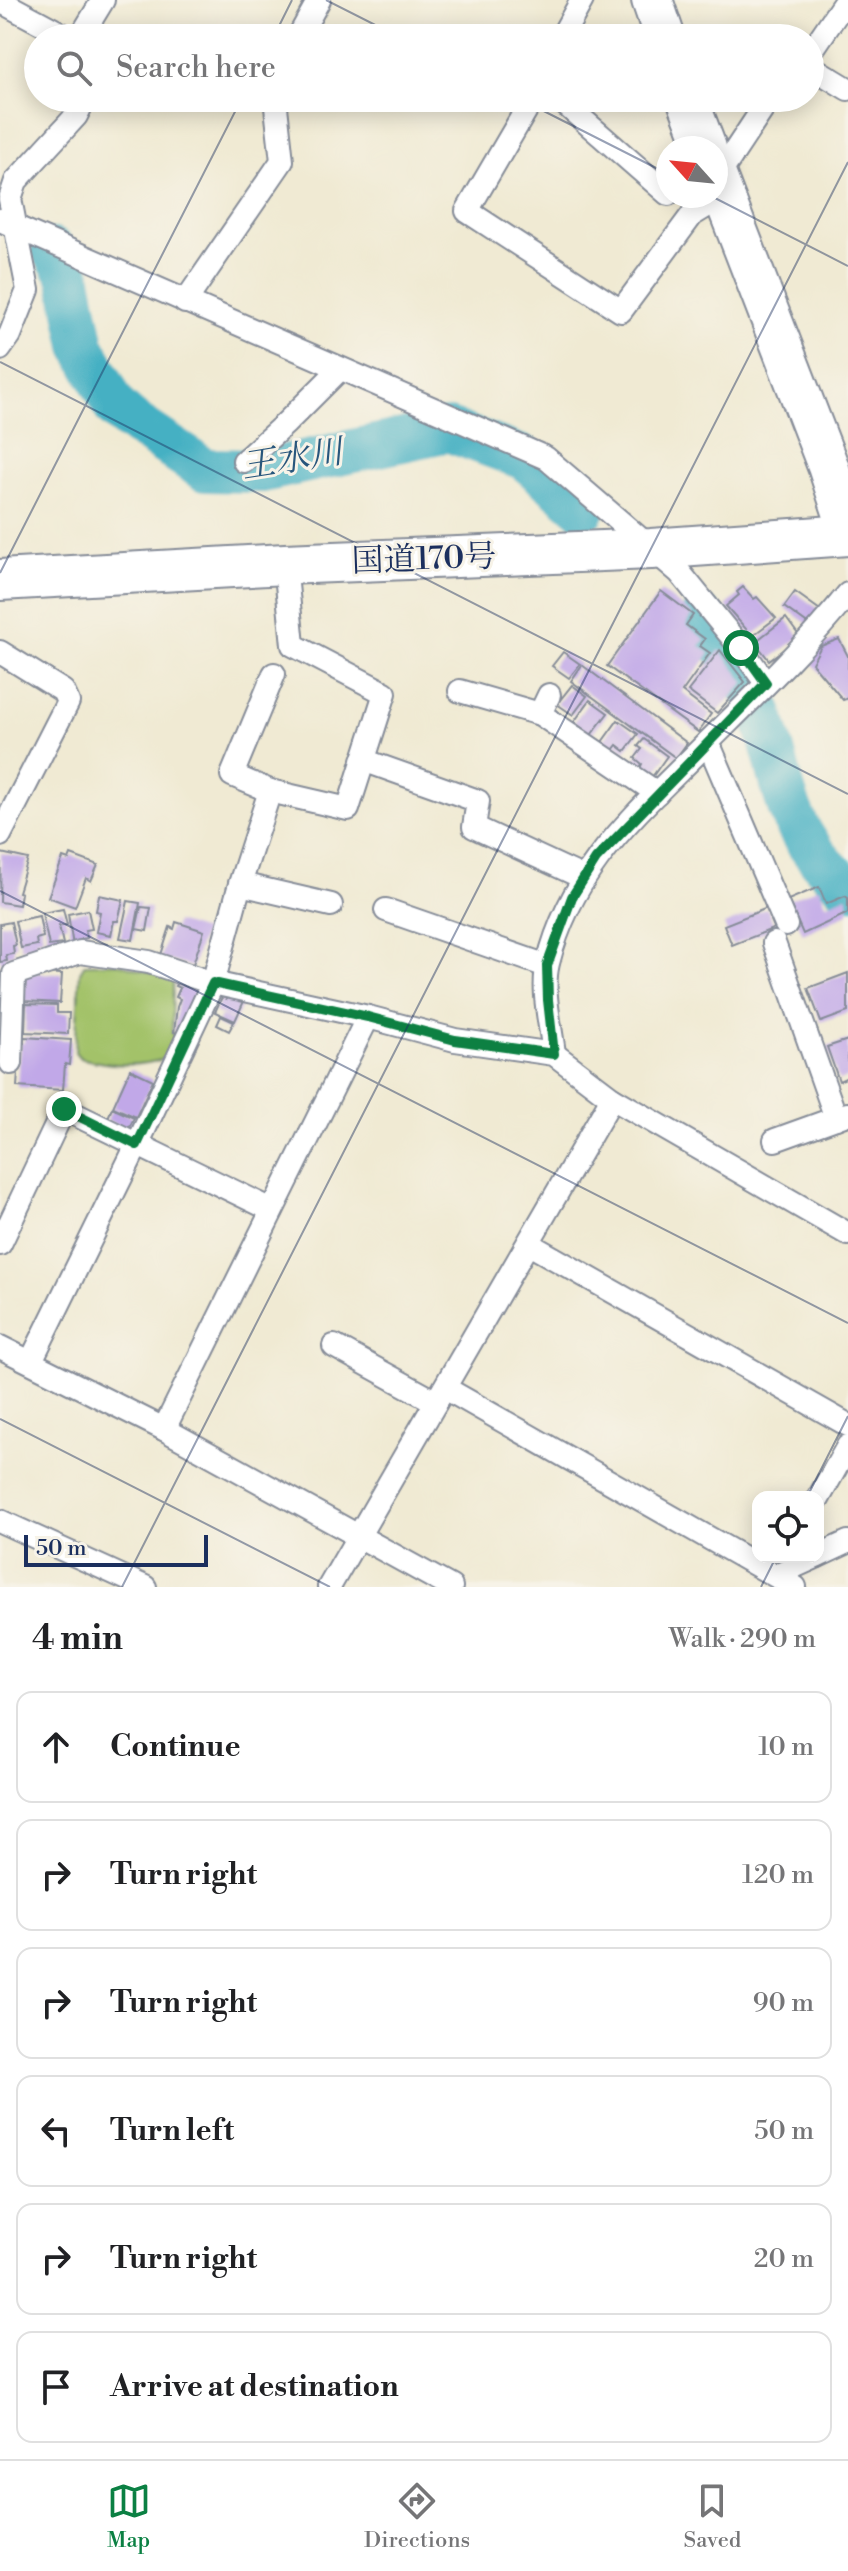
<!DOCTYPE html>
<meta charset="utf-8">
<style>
:root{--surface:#fff;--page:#f2f2f2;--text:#202124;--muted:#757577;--line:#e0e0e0;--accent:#0b8043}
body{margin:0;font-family:"Libre Bodoni","Noto Serif JP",serif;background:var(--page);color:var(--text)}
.controls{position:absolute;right:24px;bottom:24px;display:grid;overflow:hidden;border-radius:16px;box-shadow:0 4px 20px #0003}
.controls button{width:72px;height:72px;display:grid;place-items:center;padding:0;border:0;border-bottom:2px solid var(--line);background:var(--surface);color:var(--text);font:40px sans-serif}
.compass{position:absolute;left:656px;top:136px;width:72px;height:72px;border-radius:50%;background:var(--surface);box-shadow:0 4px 20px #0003;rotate:297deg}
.scale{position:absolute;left:24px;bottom:20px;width:184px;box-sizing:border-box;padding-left:8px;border:4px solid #1b2f5e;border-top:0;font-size:22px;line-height:28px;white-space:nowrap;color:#1b2f5e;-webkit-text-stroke:6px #f7f3e8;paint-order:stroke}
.stop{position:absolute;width:24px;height:24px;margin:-18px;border:6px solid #0b8043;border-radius:50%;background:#fff}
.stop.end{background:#0b8043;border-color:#fff;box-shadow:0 2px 8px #0008}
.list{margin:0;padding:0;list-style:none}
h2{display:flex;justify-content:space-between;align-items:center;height:104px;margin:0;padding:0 32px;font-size:34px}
h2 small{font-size:26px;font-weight:400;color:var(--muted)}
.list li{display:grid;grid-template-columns:52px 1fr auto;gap:24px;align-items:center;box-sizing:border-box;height:112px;margin:0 16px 16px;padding:0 16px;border:2px solid var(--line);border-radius:16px}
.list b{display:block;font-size:30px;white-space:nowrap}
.list em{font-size:26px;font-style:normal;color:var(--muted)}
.icon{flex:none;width:44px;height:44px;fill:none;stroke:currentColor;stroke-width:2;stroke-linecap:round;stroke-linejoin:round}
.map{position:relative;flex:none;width:848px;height:1587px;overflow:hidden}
.search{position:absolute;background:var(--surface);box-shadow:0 4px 20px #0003;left:24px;right:24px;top:24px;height:88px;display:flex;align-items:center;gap:20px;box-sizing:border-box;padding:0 28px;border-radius:44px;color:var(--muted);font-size:30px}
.sheet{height:872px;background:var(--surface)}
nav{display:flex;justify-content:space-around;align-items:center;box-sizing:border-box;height:112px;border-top:2px solid var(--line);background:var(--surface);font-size:22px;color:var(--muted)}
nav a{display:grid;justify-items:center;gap:4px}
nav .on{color:var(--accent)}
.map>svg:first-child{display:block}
</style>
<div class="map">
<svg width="848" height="1587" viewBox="0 0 848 1587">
<rect width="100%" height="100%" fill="#f7f3e8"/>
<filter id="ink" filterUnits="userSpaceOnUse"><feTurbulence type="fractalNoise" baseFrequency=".0125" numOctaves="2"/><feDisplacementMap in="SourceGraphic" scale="16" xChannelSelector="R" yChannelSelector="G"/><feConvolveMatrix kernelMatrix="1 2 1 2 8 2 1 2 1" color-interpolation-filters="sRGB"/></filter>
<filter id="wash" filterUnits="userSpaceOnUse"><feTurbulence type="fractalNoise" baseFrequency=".006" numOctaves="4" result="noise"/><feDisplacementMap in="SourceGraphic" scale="32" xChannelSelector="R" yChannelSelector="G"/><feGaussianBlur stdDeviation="1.8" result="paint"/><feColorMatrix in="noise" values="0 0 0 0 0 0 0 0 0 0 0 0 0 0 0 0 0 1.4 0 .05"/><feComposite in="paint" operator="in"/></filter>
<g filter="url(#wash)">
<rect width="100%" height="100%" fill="#f0ead3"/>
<path fill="#a3c269" stroke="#5f7864" stroke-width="2" d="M117,963L173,979L172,1033L177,1038L167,1058C138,1068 110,1066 80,1058L75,1052L80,972L85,964Z"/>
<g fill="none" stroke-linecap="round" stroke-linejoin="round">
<g stroke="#45b0c3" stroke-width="44">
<path d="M53,250L69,275L83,346L115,407L130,420L205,470L262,471L448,430L524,458L584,509"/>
<path d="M702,618C721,644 743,670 756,699C788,777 775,827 848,887"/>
</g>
</g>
<g id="blocks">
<g fill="#c1a8e8">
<path d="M743,587L754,599L757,597L776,618L752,636L726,606L739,595L737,592Z"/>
<path d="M661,591L693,615L686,625L705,639L700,646L710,653L682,692L711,714L698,732L607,666Z"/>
<path d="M795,592L820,610L809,625L784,607Z"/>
<path d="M786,618L800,637L769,660L755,642Z"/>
<path d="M839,639L848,656V698L843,700L812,663L821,646Z"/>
<path d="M720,650L745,682L717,713L688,691Z"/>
<path d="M563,652L580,664L569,678L552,666Z"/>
<path d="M582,665L687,743L676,758L571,681Z"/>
<path d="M572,685L587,696L573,715L557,704Z"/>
<path d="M590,700L608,713L591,735L574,722Z"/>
<path d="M618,720L638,734L625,751L617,745L613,750L602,742Z"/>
<path d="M644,739L667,756L652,777L640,768L642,764L635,758L642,749L638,746Z"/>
<path d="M1,853L28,859L18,892L21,893L19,905L0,902Z"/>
<path d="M71,855L98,865L91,881L86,878L75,907L48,897L63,858L69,860Z"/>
<path d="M819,887L826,904L845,896L848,898V913L803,934L788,900Z"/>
<path d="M99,895L123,900L118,921H114L111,935L96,932L100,912L96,911Z"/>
<path d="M128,901L140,903L133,940L120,938Z"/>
<path d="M141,907L151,908L147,931L136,929Z"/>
<path d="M767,908L775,928L732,945L724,925Z"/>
<path d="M63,909L67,925L59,926L63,944L49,946L42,913Z"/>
<path d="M88,910L92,929L85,930L87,938L81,939L82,944L73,946L68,914Z"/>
<path d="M39,916L43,937L36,939L37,945L21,948L15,921Z"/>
<path d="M11,922L16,945L13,946L14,954L6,955L7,961L0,962V924Z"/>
<path d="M176,922L204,931L192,967L160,958L170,927L174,929Z"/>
<path d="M38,973L62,974L60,1003L24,1001L25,974Z"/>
<path d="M848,973V1012L821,1022L808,988Z"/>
<path d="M178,980L199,989L180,1034L174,1032L177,1007L180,999L176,997L180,988L175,986Z"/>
<path d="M231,992L245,999L235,1021L215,1012L222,997L227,999Z"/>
<path d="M26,1004L57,1005V1013H69L68,1034L25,1032Z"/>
<path d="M221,1016L234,1022L229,1031L217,1025Z"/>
<path d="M24,1037L71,1040L69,1065L65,1064L63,1090L17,1087L20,1043H24Z"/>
<path d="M848,1040V1077L839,1081L827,1047Z"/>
<path d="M130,1069L153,1080L136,1117L113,1107Z"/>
<path d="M112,1108L134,1118L128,1130L107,1120Z"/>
</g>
</g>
</g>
<g filter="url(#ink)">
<use href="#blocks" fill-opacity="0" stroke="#868c98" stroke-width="2"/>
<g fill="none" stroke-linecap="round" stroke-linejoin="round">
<defs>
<g id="street">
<path d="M0,1L69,38"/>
<path d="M80,38L103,0"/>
<path d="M298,38L319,0"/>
<path d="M561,38L582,0"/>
<path d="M810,53L846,0"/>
<path d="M810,66L848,89"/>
<path d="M533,98L467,211L621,311L692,215L723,196"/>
<path d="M558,98L668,194"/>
<path d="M717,178L770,98"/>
<path d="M0,220L546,458L680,573L741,648L766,683"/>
<path d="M185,302L282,161L275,98"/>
<path d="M0,349L10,335L28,290L10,199L16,181L76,116L85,98"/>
<path d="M244,461L286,423L340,369"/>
<path d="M0,652L63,691L68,702L0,835"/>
<path d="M460,691L540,714L657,793"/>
<path d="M540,714L549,695"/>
<path d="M708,742L786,925"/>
<path d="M363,760L478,801L474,827L584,878"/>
<path d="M270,791L232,775L274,674"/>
<path d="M240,884L331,905"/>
<path d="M386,910L547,966"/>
<path d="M774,943L836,1118"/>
<path d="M554,1054C551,1026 541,991 548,963C571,870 632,818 697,753C749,701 802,651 848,594"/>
<path d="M11,1063L14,974L80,952L149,962L213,983L368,1017L455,1040L554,1054L612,1098L848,1234"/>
<path d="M775,1140L847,1114"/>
<path d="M0,1244L64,1109L272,1210"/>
<path d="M529,1244L848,1425"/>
<path d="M334,1346L436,1402"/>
<path d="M0,1347L164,1429L451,1587"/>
<path d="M31,1361L137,1145L213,983L240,884L270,791L348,809L385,693L293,645L285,564"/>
<path d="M445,1388L795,1587"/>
<path d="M164,1429L368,1017"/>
<path d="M818,1499L848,1446"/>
<path d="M0,1521L145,1587"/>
<path d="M818,1556L848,1542"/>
<path d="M776,1575L816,1557"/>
<path d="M329,1587L612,1098"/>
</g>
<g id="highway">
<path d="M652,0L665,38"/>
<path d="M687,98L706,148"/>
<path d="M716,176L828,466L848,527"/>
<path d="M0,580L285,564L651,549L848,535"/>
</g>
</defs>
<use href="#street" stroke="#868c98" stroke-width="26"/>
<use href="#highway" stroke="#868c98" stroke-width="44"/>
<use href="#street" stroke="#fff" stroke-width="22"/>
<use href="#highway" stroke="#fff" stroke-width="40"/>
</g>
</g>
<g fill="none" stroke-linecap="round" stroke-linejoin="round" filter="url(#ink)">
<path stroke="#0b8043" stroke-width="10" d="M64,1109L137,1145L213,983L368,1017L455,1040L554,1054L548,1000L547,966L572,897L596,859L766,683L741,648"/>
</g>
<path fill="none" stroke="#1b2f5e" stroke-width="2" stroke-opacity="0.45" d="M326,0L401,38M273,38L292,0M518,98L668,174M711,196L848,266M0,362L848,794M0,573L242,98M0,891L848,1323M0,1419L330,1587M807,1497L848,1416M122,1587L848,162M761,1587L776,1557"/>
<g text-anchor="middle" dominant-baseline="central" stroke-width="6" stroke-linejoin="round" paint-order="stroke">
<g font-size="32" fill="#1b2f5e" stroke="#f7f3e8">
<text transform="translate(424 559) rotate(-2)">国道170号</text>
</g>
<g font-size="34" font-style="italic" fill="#28567c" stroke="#f7f3e8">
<text transform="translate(292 460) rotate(-9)">王水川</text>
</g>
</g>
</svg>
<div class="controls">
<button><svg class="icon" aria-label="locate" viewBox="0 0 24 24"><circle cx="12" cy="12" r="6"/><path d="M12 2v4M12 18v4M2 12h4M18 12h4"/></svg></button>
</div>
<svg class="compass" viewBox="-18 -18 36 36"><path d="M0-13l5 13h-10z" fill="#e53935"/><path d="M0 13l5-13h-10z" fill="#757577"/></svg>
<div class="scale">50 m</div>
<div class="stop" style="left:741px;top:648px"></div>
<div class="stop end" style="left:64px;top:1109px"></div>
<div class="search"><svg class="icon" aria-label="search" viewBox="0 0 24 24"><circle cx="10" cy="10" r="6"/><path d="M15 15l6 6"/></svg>Search here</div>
</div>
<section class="sheet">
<h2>4 min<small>Walk · 290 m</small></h2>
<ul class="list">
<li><svg class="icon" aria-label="ahead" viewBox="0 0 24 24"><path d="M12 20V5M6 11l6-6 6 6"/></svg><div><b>Continue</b></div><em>10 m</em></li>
<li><svg class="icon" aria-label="right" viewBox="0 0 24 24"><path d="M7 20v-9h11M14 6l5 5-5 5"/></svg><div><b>Turn right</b></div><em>120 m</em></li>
<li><svg class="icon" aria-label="right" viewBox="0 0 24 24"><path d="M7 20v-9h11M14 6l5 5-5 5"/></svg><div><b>Turn right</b></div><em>90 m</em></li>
<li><svg class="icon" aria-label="left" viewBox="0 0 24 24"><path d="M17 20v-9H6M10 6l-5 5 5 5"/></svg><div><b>Turn left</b></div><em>50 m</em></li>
<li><svg class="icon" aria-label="right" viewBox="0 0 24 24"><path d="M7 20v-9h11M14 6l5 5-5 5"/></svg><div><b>Turn right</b></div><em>20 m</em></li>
<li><svg class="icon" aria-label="arrive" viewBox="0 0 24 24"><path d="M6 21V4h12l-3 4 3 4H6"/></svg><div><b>Arrive at destination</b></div></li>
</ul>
</section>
<nav>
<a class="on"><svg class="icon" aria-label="map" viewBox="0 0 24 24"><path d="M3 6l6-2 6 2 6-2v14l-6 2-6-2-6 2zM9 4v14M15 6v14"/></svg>Map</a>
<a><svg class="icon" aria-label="directions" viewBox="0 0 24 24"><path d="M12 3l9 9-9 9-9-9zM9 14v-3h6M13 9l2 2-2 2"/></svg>Directions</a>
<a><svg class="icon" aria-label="saved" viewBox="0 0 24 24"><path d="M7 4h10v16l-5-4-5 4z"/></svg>Saved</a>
</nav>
